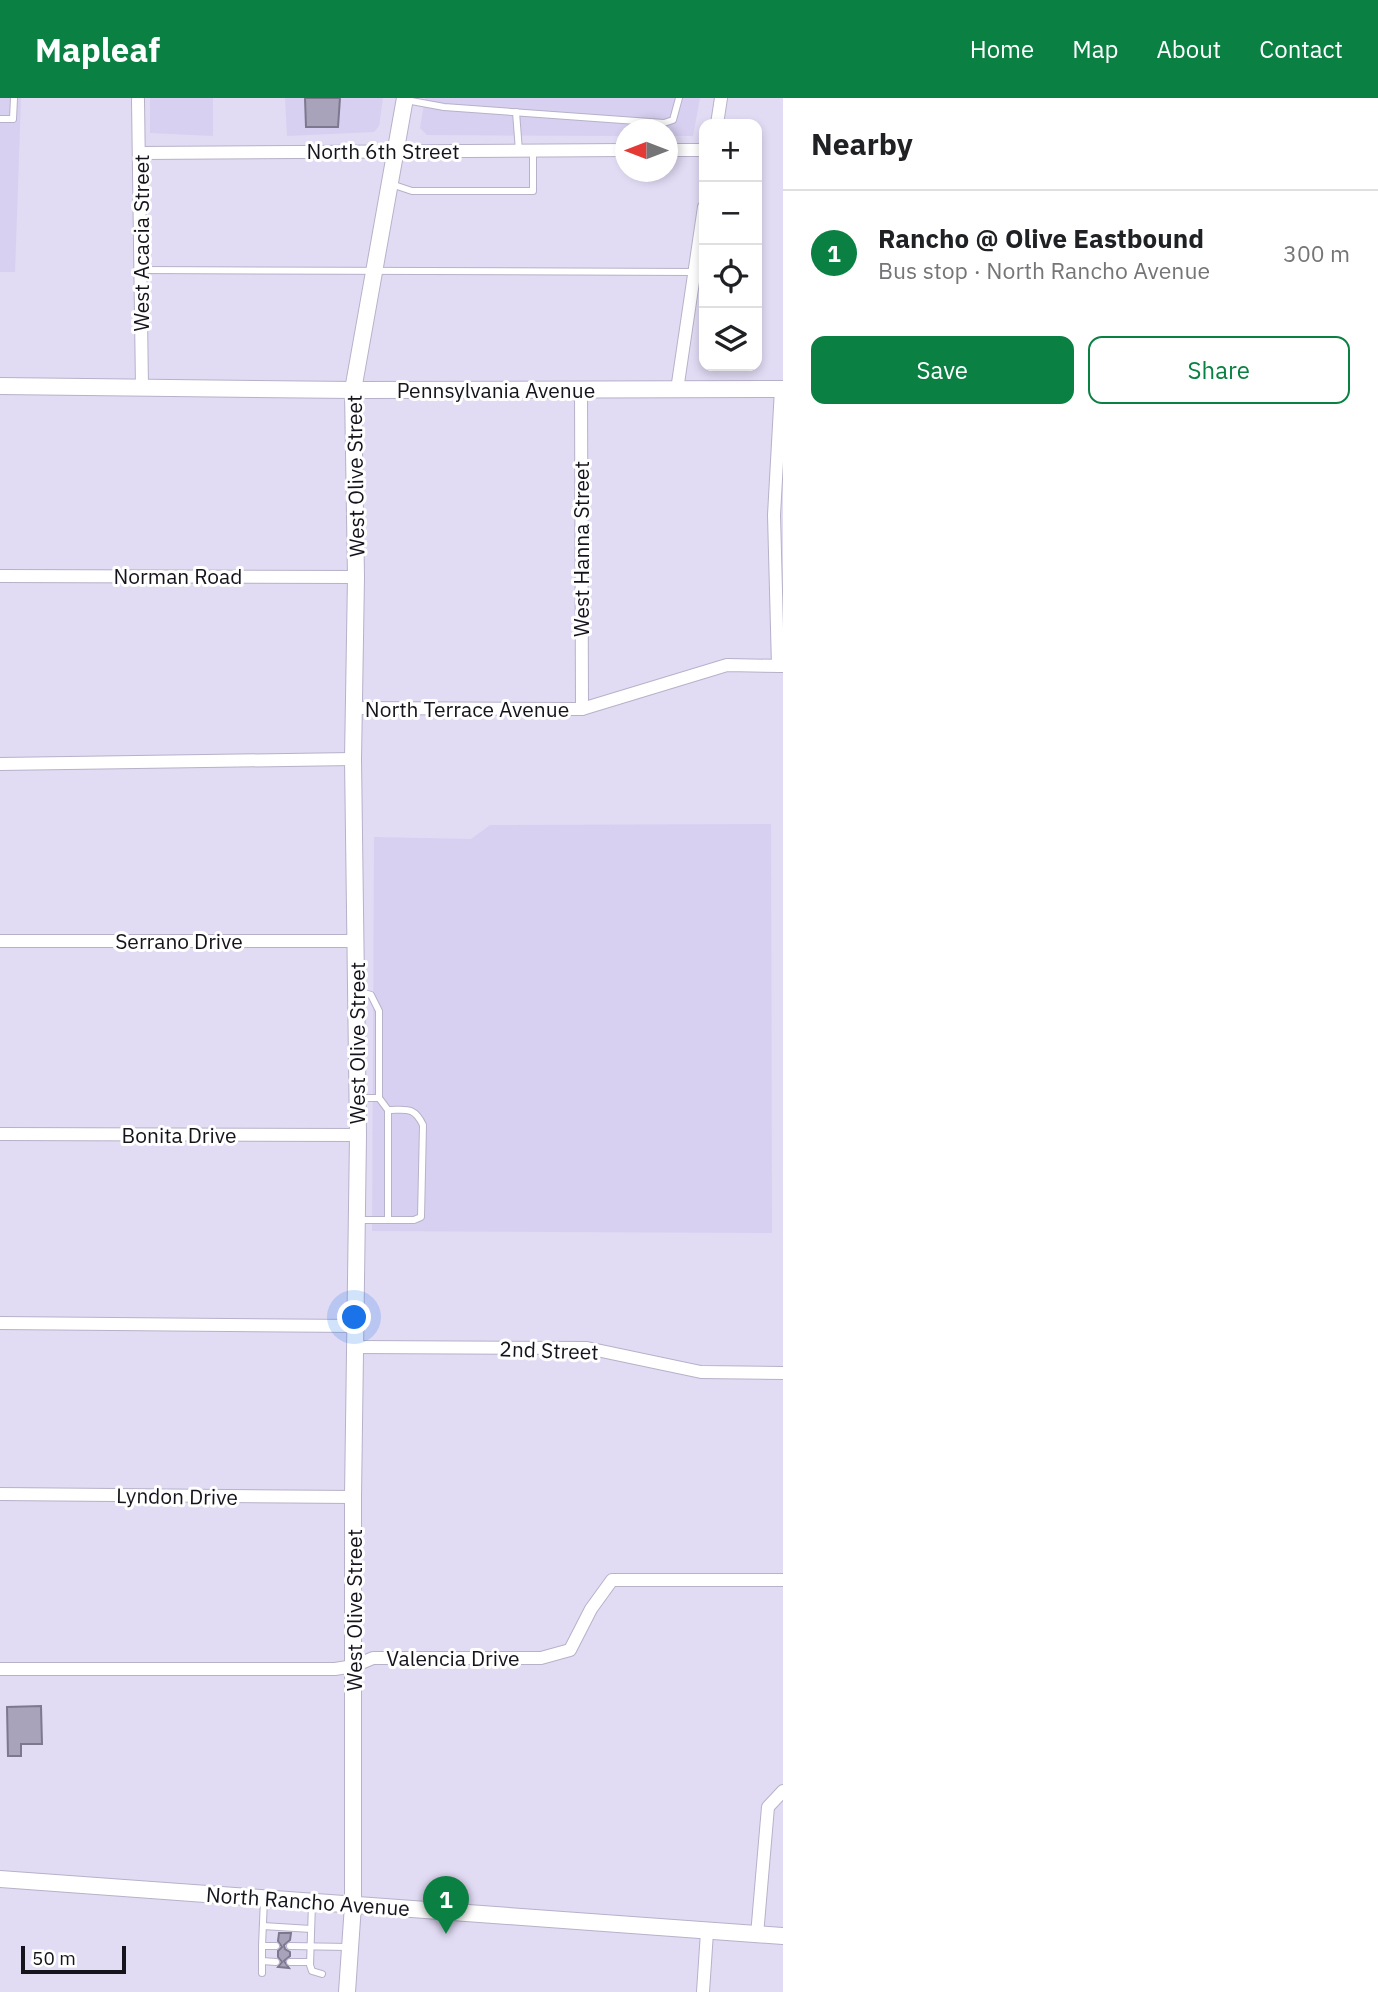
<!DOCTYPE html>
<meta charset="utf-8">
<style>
:root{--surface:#fff;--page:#f6f6f6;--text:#202124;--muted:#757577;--line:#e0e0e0;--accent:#0b8043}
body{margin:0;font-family:"IBM Plex Sans",sans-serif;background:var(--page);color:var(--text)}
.controls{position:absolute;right:21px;top:21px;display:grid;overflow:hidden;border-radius:14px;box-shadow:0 4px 10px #0003}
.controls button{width:63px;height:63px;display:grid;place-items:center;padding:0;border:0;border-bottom:2px solid var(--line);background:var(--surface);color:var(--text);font:35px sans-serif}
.compass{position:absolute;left:615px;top:21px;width:63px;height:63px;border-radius:50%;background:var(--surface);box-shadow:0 4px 10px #0003;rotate:270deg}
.scale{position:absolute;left:21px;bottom:18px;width:105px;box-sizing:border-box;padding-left:7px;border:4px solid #15131b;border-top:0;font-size:19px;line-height:24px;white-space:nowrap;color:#15131b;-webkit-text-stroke:5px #fff;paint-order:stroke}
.you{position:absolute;left:355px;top:1220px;width:24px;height:24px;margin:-18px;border:5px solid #fff;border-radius:50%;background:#1a73e8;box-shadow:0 0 0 10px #1a73e833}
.badge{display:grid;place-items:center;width:46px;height:46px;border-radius:50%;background:var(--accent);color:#fff;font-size:23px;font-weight:700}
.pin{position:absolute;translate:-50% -58px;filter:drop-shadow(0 2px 4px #0008)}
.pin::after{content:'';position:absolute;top:37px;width:24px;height:21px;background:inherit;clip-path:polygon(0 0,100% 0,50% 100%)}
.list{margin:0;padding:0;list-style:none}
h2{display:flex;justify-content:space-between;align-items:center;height:91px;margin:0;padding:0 28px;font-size:30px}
h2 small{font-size:23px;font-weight:400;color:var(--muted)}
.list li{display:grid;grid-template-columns:46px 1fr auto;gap:21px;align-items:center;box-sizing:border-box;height:126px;padding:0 28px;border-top:2px solid var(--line)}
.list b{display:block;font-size:26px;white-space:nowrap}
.list p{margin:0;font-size:23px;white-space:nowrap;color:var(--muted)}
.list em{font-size:23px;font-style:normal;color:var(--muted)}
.actions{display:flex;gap:14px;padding:21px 28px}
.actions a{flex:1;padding:16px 0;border:2px solid var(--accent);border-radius:14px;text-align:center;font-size:24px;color:var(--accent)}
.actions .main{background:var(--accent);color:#fff}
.icon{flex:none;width:38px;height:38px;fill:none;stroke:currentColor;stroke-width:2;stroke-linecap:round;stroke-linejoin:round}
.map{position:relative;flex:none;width:783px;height:1894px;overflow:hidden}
header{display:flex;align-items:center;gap:42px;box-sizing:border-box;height:98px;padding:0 35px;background:var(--accent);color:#fff}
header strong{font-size:33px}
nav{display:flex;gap:38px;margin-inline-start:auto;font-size:24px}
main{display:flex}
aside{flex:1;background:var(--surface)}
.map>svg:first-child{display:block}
</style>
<header>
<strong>Mapleaf</strong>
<nav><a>Home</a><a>Map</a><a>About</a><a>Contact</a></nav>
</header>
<main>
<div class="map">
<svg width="783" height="1894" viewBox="0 0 783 1894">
<rect width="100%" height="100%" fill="#e1dbf4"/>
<g fill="#d8d0f0">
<path d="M0,0H21L15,174H0Z"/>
<path d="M150,0H213V38L150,35Z"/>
<path d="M285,0H383L379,28L374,34L287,38Z"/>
<path d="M425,0H700L693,38H668V32H626L625,38L427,37L420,30Z"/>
<path d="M771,726L772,1135L372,1133L374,739L471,741L490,727Z"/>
</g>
<g fill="#a8a2ba" stroke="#7e788e" stroke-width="2">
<path d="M305,0H340L338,29H306Z"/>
<path d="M41,1608L42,1646H21V1658H8L7,1609Z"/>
<path d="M279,1835H291L290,1842L284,1847L285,1851L290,1854V1858L284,1863L289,1870L278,1869L282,1864L278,1859V1853L282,1849L278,1843Z"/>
</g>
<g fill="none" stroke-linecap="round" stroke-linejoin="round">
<defs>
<g id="lane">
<path d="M406,2L444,9L664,25L673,22L679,0"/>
<path d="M516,14L519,53"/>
<path d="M0,21H13L14,0"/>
<path d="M391,86L412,93H533V53"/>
<path d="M141,172L695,174"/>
<path d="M357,893L371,897L379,913V1000"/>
<path d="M357,1000H379L388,1012C406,1012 414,1008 423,1027L421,1119L414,1122H359"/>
<path d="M388,1012V1122"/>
<path d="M264,1801L262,1848H276"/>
<path d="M312,1805L310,1867L312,1873L322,1876"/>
<path d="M263,1828L311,1831"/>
<path d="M262,1848V1875"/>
<path d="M290,1848L348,1849"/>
<path d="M262,1863L276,1864"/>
<path d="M290,1864H310"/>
</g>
<g id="street">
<path d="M138,2L142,289"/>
<path d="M717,26L721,0"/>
<path d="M668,52H704"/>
<path d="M140,55L626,52"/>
<path d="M581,291L582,611"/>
<path d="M677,292L704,109"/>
<path d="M0,478L356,479"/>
<path d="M778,568L774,417L781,291"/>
<path d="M354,610L582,611L727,567L783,568"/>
<path d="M0,666L353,661"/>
<path d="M0,843H357"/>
<path d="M0,1036L358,1037"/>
<path d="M0,1225L357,1228"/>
<path d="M355,1249L587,1250L701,1274L783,1275"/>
<path d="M0,1396L353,1399"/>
<path d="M0,1571H335L354,1568L373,1560H541L570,1552L591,1511L612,1482H783"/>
<path d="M757,1837L768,1709L783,1693"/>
<path d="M703,1894L707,1834"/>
</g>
<g id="secondary">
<path d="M0,288L353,292L783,291"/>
<path d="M0,1781L783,1838"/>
<path d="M347,1894L353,1807V1399L358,1037L353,661L356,479L353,292L405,0"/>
</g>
</defs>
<use href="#lane" stroke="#b7b1c9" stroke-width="8"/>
<use href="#street" stroke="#b7b1c9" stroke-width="14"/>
<use href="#secondary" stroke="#b7b1c9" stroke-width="18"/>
<use href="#lane" stroke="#fff" stroke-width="6"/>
<use href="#street" stroke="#fff" stroke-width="12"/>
<use href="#secondary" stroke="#fff" stroke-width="16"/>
</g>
<g text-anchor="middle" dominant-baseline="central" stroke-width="6" stroke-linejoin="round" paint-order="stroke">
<g font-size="21" fill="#15131b" stroke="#fff">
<text x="383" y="53">North 6th Street</text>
<text transform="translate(141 145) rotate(-90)">West Acacia Street</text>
<text x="496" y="292">Pennsylvania Avenue</text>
<text transform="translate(355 378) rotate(-91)">West Olive Street</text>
<text transform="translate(581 451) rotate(-90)">West Hanna Street</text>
<text x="178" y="478">Norman Road</text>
<text x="467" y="611">North Terrace Avenue</text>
<text x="179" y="843">Serrano Drive</text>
<text transform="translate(357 945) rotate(-90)">West Olive Street</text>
<text x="179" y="1037">Bonita Drive</text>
<text transform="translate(549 1252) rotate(2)">2nd Street</text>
<text transform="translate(177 1398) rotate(1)">Lyndon Drive</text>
<text transform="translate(354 1512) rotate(-90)">West Olive Street</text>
<text x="453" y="1560">Valencia Drive</text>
<text transform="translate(308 1803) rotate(4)">North Rancho Avenue</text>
</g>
</g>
</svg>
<div class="controls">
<button>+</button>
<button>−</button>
<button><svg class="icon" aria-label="locate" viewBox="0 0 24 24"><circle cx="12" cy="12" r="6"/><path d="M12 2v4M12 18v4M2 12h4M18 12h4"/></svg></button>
<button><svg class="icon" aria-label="layers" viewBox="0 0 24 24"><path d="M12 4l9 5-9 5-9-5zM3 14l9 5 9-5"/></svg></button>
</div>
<svg class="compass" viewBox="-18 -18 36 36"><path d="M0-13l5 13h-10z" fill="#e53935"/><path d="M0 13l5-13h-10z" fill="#757577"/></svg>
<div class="scale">50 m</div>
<div class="you"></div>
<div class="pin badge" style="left:446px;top:1836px">1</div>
</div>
<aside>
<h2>Nearby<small></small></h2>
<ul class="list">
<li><span class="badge">1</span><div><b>Rancho @ Olive Eastbound</b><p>Bus stop · North Rancho Avenue</p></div><em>300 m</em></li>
</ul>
<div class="actions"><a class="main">Save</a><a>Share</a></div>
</aside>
</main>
